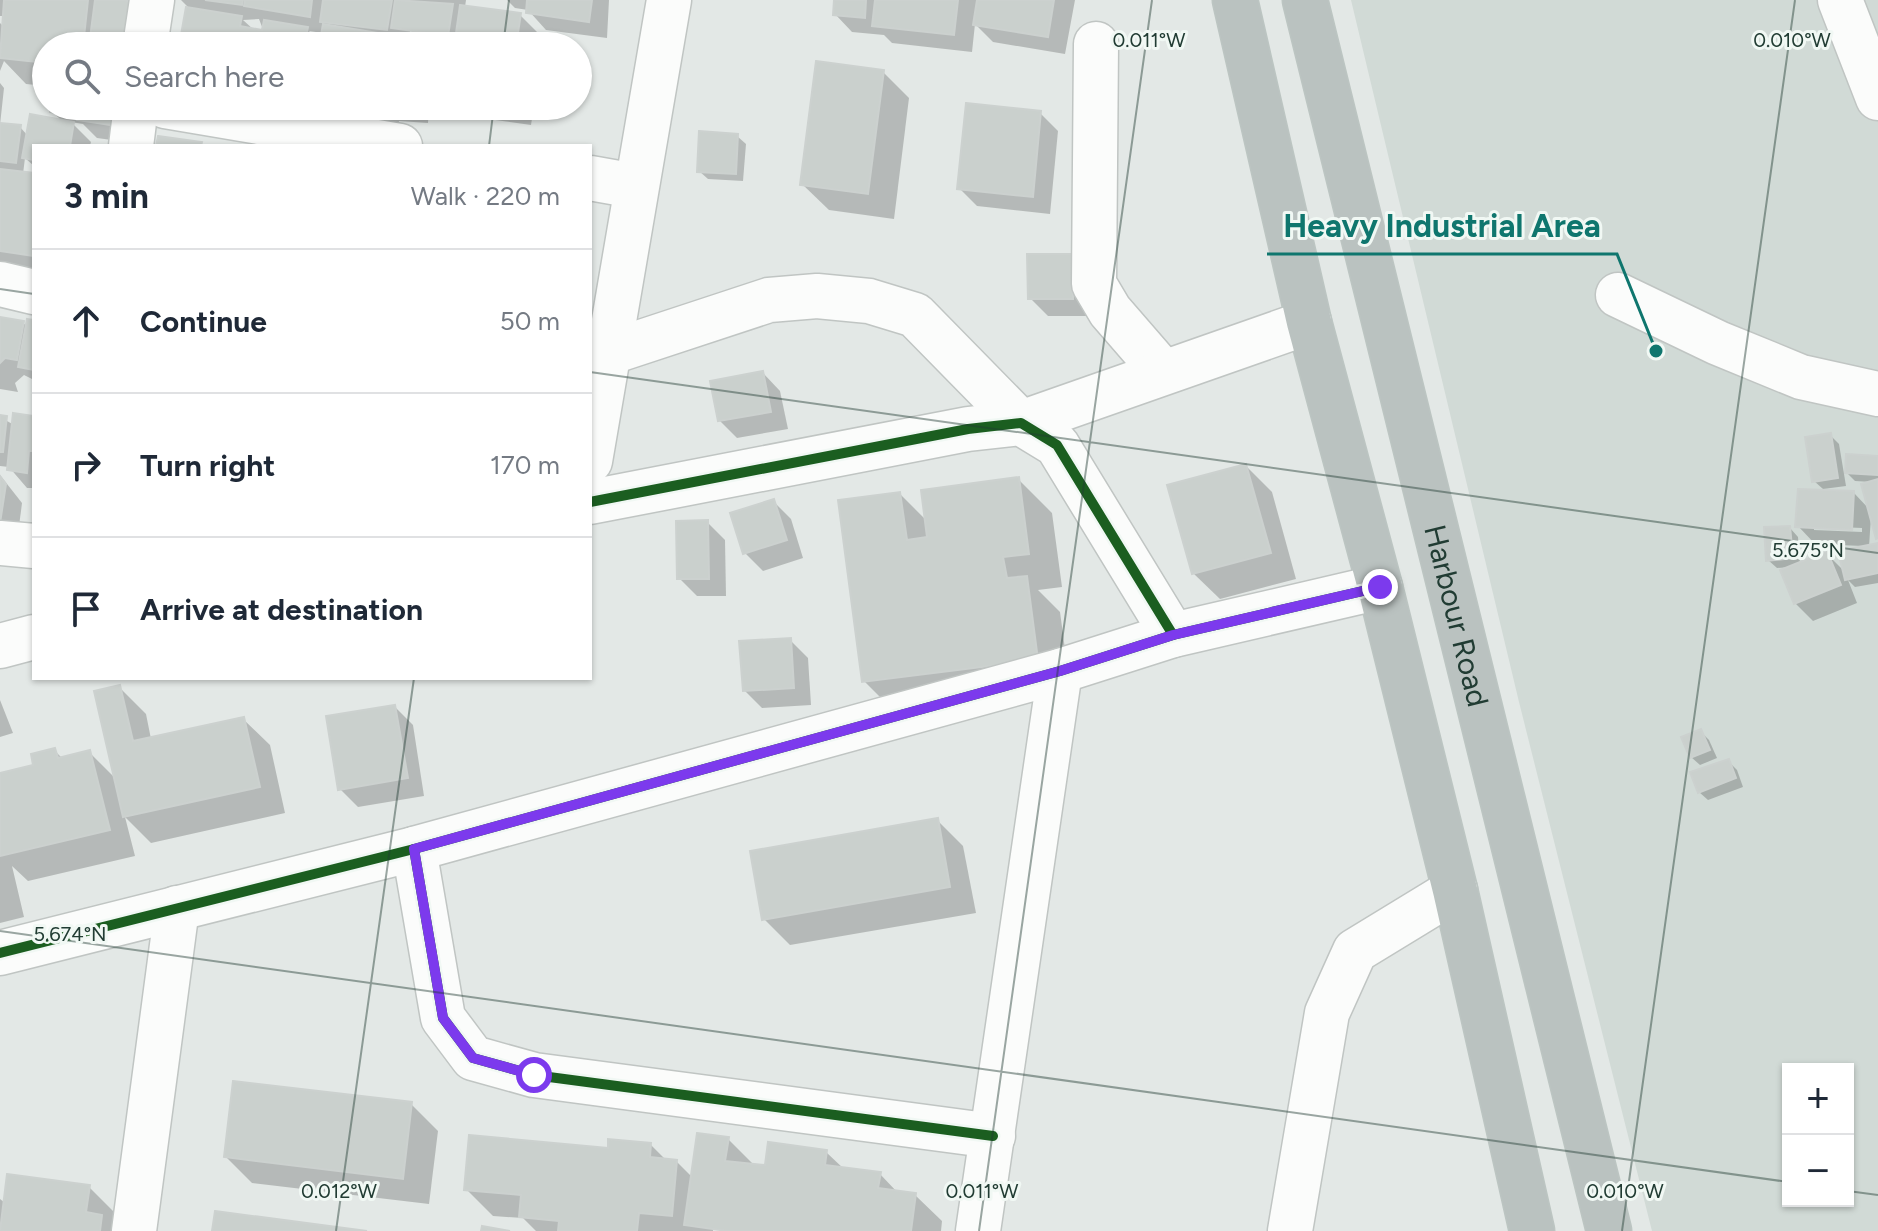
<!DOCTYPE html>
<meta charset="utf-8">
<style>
:root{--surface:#fff;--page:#f6f6f7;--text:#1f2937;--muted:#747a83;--line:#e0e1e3}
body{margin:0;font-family:Figtree,sans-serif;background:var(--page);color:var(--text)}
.controls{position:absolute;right:24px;bottom:24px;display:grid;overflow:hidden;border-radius:0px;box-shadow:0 2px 6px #0004}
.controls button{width:72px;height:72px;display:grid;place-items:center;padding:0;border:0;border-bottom:2px solid var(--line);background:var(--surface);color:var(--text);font:40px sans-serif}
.stop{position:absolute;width:24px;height:24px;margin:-18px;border:6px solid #7c3aed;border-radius:50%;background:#fff}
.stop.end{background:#7c3aed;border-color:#fff;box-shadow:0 2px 8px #0008}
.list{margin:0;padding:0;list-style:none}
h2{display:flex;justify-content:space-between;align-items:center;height:104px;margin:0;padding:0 32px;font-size:34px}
h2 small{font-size:26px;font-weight:400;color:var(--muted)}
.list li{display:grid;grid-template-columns:52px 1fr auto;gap:24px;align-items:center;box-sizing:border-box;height:144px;padding:0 32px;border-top:2px solid var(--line)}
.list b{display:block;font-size:30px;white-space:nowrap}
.list em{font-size:26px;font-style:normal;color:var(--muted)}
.icon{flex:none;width:44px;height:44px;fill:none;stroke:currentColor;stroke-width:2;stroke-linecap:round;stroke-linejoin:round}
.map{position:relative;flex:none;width:1878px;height:1231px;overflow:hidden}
.search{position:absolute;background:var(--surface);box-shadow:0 2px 6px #0004;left:32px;top:32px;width:560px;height:88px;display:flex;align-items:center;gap:20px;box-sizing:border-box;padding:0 28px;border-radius:44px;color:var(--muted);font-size:30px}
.panel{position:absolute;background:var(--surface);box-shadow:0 2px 6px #0004;left:32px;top:144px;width:560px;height:536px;border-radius:0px}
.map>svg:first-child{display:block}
</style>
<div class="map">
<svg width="1878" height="1231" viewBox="0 0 1878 1231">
<rect width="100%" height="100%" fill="#e3e8e6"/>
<path fill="#d1dad6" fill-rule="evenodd" d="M1351,0H1878V1231H1652L1519,702ZM1788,1069H1848V1201H1788Z"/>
<g fill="#0003" fill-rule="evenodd">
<path d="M0,0H127L157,46H46V86L26,84L4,61L0,71V23L3,26L4,16H0Z"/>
<path d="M181,0H466L465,7L520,15L538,33L536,46H181L188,7ZM259,19L264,32L254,30L243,20ZM410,29L458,36V40L410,33ZM309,31L323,33L322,44Z"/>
<path d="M507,0H609L607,38L546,30L528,10L515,8Z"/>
<path d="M836,0H1075L1065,54L993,42L975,24L972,52L892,43L884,35L852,32L835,14Z"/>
<path d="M883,72L909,98L894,219L829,210L802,184Z"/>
<path d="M0,83L4,88L0,125L20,127L28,136L63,122L52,111L53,106H144L141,144L97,138L83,124L71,122L91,142L90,146H34V166L25,158L23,174L34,175V284L0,279Z"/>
<path d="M322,106H429L428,123L399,121L397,132L340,124Z"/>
<path d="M441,106H534L531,125L473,117L466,110Z"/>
<path d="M1040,113L1058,131L1050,214L977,206L959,188Z"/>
<path d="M737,136L746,144L743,181L708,179L699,171Z"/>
<path d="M1072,256L1090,316H1048L1030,298Z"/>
<path d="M0,319L23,323L28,327L34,322V380L24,375L15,383L18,392L0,389Z"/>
<path d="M763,373L780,391L788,429L737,438L719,420Z"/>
<path d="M0,417L14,425L34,418V488H27L9,467L0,466Z"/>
<path d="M1830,435L1839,444L1846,486L1823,489L1814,481Z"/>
<path d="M1878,458V538L1871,516L1869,547L1878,545V583L1855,587L1848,580L1857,603L1813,621L1795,603L1790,567L1777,568L1768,560L1790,528L1798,537L1800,564L1826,553L1845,572L1863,546L1815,544L1798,526L1854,493L1870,510L1872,482L1855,481L1847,473ZM1814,526L1862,528V532L1814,530Z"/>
<path d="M1246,466L1272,492L1296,579L1220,599L1193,573Z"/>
<path d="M0,475L22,503L16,550L0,547Z"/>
<path d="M1018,479L1052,513L1062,587L1038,590L1060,612L1071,694L898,715L864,681L900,494L927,521Z"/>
<path d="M774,502L791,519L803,558L763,571L745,553Z"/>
<path d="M707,522L725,540L726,596H697L679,578Z"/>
<path d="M790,640L808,658L811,705L762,708L744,690Z"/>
<path d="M119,687L146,714L151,739L243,719L270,745L285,813L151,843L125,817L135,856L28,881L12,866L24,917L0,923V775L35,767L54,750L63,759L90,753L116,779Z"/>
<path d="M0,700L13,733L0,737Z"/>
<path d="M395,707L413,725L424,796L358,807L340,789Z"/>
<path d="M1700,731L1709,740L1717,758L1700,765L1691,757Z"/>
<path d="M1728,761L1737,770L1743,787L1708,800L1699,792Z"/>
<path d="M937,820L963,846L976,913L790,945L764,919Z"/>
<path d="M411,1104L438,1131L429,1204L252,1183L226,1157Z"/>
<path d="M728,1139L755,1166L766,1168L826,1152L844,1169L880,1174L898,1193L915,1195L942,1221L941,1231H743L713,1227V1231H536L523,1218L493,1216L466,1189L609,1151L651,1145L666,1160L676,1161L693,1178Z"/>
<path d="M89,1187L116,1214V1231H0V1199L5,1203Z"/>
</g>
<g fill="#cad0cd" stroke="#ccd1cf" stroke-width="2">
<path d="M4,0H88L83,46H46V63L0,58Z"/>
<path d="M95,0H124L142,5L137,46H89Z"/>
<path d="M205,0H243L242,5Z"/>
<path d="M245,0H312L310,17L244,6Z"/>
<path d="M323,0H392L387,30L320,22Z"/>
<path d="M395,0L453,4L448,36L391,28Z"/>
<path d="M527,0H592L589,22L526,13Z"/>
<path d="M834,0H866L865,18L833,15Z"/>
<path d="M875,0H958L954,35L872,26Z"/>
<path d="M977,0H1054L1048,37L973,25Z"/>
<path d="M460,5L521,13L516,46L455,40Z"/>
<path d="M186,7L242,16L240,26L262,30L264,20L308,27L304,46H179Z"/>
<path d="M323,24L445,44L444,46H319Z"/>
<path d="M816,61L884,70L868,194L800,185Z"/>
<path d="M966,103L1041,111L1033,197L957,189Z"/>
<path d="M51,106H75L73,116L50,112Z"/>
<path d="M79,106H126L124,127L77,120Z"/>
<path d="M375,106H421L420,116L374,111Z"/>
<path d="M30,114L74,122L70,146H34V160L22,158Z"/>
<path d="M0,123L21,125L16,163L0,161Z"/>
<path d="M699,131L738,134L736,174L697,172Z"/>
<path d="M158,136L202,142L201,146H156Z"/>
<path d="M0,169L34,173V256L0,251Z"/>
<path d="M1027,254H1073V299H1028Z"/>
<path d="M0,317L24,321L17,360L5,358L0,363Z"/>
<path d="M27,319L34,320V370L18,367Z"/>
<path d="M763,371L771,412L718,421L710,381Z"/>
<path d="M13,413L34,416V451H29L27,473L7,470Z"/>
<path d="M0,415L7,416L3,452H0Z"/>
<path d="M1831,433L1838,478L1812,482L1805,437Z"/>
<path d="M1846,454L1878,456V475L1845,473Z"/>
<path d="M1246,464L1271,553L1192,574L1167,485Z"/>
<path d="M0,476L6,484L0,523Z"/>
<path d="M1019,477L1029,554L1003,557L1007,578L1027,576L1038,660L862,682L838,500L900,492L907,540L927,537L921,490Z"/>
<path d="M1878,479V538L1876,539L1861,484Z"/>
<path d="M1798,489L1854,491L1852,530L1795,527Z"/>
<path d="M774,499L787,540L743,554L730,513Z"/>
<path d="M708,520L709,579H677L676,521Z"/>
<path d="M1790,526L1793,558L1766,561L1764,527Z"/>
<path d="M1878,543V573L1845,580L1838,551Z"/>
<path d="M1827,551L1841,585L1794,604L1780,570Z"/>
<path d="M791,638L794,688L743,691L739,641Z"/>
<path d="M120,685L133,741L244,717L260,787L123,817L94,691Z"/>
<path d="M395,705L408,778L338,790L326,716Z"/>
<path d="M1701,729L1710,750L1690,758L1681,737Z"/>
<path d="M55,748L58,758L90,750L110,830L0,856V773L33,765L31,754Z"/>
<path d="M1729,759L1736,778L1698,793L1690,772Z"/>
<path d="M938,818L950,887L762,920L750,851Z"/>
<path d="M233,1081L412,1102L403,1179L224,1157Z"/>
<path d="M697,1133L729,1137L725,1161L765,1165L768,1142L827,1150L825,1165L881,1172L878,1188L916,1193L911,1231H727L684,1225Z"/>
<path d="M469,1135L608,1148V1139L651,1143L650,1157L677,1160L672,1216L639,1213L637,1231H558L559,1221L519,1217L521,1195L464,1190Z"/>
<path d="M7,1174L90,1185L86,1212L102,1215L100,1231H0Z"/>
<path d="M215,1211L367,1231H212Z"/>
<path d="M482,1226L510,1231H481Z"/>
</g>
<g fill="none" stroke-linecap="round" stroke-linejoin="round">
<defs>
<g id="minor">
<path d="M1840,0L1878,98"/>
<path d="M1096,44L1094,284L1110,311L1162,371"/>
<path d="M145,46L152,0"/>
<path d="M165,106L400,146"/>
<path d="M131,146L136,106"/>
<path d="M590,178L635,186"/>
<path d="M0,284L34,292"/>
<path d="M1618,295L1718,343L1801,377L1878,394"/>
<path d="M608,353L769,300L817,296L869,301L915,315L1021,423L1309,322"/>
<path d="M590,461L669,0"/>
<path d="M590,502L968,429L1021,423L1057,445L1173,635"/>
<path d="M0,543L34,546"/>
<path d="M0,646L34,637"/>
<path d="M414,849L443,1018L473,1058L534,1075L993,1136"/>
<path d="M0,953L414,849L1060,671L1173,635L1380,587"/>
<path d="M134,1231L177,908"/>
<path d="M978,1231L1060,671"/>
<path d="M1290,1231L1327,1013L1355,951L1455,890"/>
</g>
<g id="highway">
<path d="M1235,0L1309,322L1380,587L1455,890L1532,1231"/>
<path id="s1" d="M1305,0L1609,1231"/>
</g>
</defs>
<use href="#minor" stroke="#c0c5c3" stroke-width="47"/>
<use href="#highway" stroke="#bcc5c2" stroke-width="47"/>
<use href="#minor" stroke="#fbfcfb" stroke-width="44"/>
<use href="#highway" stroke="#bac2c0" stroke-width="44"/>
<defs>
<g id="cycleway">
<path d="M590,502L968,429L1021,423L1057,445L1173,635"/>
<path d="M414,849L443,1018L473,1058L534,1075L993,1136"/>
<path d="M0,953L414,849L1060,671L1173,635L1380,587"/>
</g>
</defs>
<use href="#cycleway" stroke="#f1f8f4" stroke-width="15"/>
<use href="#cycleway" stroke="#1b5e20" stroke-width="10"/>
</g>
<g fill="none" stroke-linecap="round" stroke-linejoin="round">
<path stroke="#7c3aed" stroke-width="10" d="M534,1075L473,1058L443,1018L414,849L1060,671L1173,635L1380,587"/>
</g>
<path fill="none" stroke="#213c33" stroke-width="2" stroke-opacity="0.45" d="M503,46L509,0M489,146L494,106M0,289L34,294M590,372L1878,553M0,931L1788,1182M1848,1191L1878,1195M336,1231L414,678M979,1231L1152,0M1622,1231L1795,0"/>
<g text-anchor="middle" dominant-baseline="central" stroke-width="6" stroke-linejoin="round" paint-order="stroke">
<g font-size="30" fill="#213c33" stroke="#f1f8f4">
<text stroke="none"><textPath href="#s1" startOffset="634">Harbour Road</textPath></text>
</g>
</g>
<g font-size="20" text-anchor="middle" fill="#213c33" stroke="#f1f8f4" stroke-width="6" stroke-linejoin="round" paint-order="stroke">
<text x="1149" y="47">0.011°W</text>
<text x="1792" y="47">0.010°W</text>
<text x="1808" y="557">5.675°N</text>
<text x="70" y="941">5.674°N</text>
<text x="339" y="1198">0.012°W</text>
<text x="982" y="1198">0.011°W</text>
<text x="1625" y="1198">0.010°W</text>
</g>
<path fill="none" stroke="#0f766e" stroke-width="3" d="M1656 351L1617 254H1267"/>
<circle fill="#0f766e" stroke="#f1f8f4" stroke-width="3" cx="1656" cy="351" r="8"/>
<g font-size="32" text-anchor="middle" font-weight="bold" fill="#0f766e" stroke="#f1f8f4" stroke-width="6" stroke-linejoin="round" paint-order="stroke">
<text x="1442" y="237">Heavy Industrial Area</text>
</g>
</svg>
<div class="controls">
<button>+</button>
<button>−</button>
</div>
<div class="stop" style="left:534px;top:1075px"></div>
<div class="stop end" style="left:1380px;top:587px"></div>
<div class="search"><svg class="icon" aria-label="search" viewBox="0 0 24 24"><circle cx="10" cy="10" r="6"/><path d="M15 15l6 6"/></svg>Search here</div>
<section class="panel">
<h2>3 min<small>Walk · 220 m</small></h2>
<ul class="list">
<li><svg class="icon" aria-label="ahead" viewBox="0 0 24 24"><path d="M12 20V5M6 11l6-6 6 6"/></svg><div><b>Continue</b></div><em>50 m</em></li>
<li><svg class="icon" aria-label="right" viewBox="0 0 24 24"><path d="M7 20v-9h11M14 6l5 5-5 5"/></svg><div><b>Turn right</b></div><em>170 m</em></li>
<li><svg class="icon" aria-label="arrive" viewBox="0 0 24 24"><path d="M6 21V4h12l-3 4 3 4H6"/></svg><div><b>Arrive at destination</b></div></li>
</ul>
</section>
</div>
